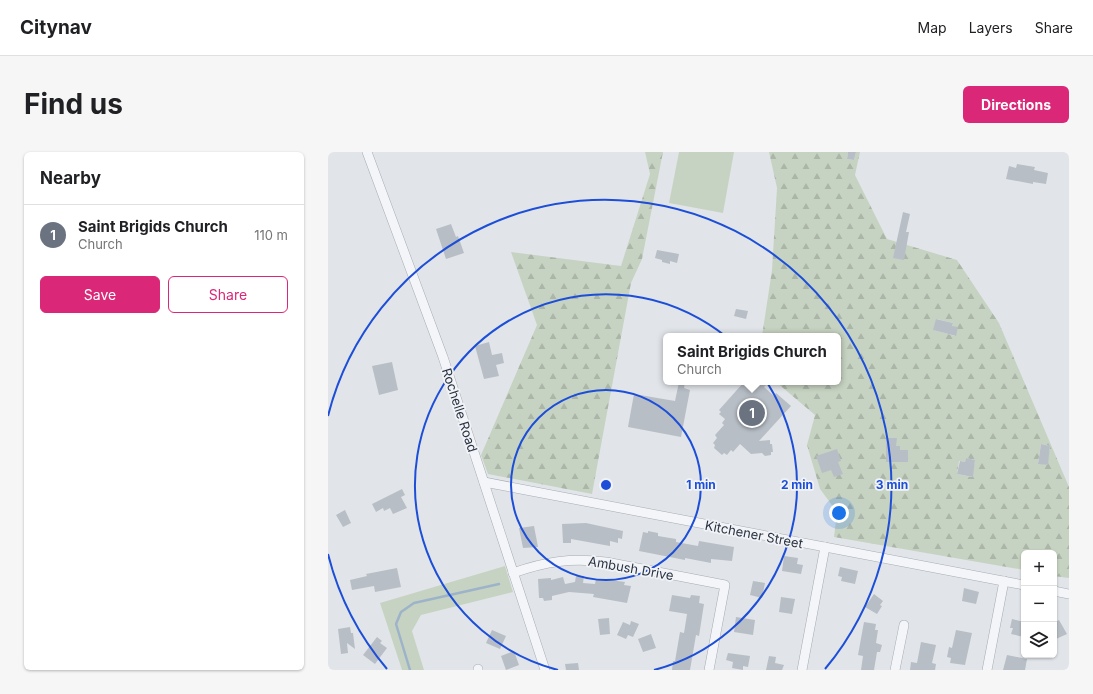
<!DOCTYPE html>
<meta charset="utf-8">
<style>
:root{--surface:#fff;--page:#f6f6f6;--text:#202124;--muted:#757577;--line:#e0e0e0;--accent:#db2777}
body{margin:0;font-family:Inter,sans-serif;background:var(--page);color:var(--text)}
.controls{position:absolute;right:12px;bottom:12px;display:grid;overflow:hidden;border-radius:6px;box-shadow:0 1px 3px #0004}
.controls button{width:36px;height:36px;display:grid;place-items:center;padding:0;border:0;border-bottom:1px solid var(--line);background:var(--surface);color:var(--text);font:20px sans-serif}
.you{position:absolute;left:511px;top:361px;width:14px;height:14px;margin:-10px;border:3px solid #fff;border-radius:50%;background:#1a73e8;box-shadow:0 0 0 6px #1a73e833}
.badge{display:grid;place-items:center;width:26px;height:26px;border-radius:50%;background:var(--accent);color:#fff;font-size:13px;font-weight:700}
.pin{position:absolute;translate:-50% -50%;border:2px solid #fff;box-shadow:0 1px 4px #0006}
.popup{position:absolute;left:335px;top:181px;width:178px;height:52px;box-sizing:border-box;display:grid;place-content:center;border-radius:6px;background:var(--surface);filter:drop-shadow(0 1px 3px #0005);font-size:13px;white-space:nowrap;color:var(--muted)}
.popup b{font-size:15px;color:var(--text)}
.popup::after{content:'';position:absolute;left:50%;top:100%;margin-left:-8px;border:8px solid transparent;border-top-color:var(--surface)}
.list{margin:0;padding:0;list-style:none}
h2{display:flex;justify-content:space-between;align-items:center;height:52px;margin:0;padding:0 16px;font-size:17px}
h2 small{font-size:13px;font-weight:400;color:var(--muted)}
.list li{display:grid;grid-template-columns:26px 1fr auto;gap:12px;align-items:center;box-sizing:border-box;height:60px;padding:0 16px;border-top:1px solid var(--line)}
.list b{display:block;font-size:15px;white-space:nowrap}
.list p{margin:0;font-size:13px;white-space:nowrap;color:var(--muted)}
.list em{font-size:13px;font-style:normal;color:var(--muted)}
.actions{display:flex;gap:8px;padding:12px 16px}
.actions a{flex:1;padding:9px 0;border:1px solid var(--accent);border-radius:6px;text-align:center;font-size:14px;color:var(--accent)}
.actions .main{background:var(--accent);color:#fff}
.icon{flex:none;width:22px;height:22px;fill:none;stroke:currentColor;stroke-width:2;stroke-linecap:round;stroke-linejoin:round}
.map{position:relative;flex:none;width:741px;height:518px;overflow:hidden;border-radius:6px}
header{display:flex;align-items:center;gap:24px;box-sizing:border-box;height:56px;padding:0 20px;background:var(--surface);border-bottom:1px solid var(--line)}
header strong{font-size:19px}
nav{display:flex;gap:22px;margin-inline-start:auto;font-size:14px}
.intro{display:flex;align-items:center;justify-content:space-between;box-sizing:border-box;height:96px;padding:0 24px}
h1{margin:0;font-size:28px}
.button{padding:10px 18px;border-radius:6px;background:var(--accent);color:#fff;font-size:14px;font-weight:700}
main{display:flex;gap:24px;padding:0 24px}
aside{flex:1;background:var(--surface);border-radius:6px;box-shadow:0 1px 3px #0004}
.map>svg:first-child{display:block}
</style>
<header>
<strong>Citynav</strong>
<nav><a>Map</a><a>Layers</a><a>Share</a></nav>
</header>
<div class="intro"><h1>Find us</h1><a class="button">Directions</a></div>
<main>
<aside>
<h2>Nearby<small></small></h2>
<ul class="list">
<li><span class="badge" style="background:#6b7280">1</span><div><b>Saint Brigids Church</b><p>Church</p></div><em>110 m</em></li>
</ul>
<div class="actions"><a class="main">Save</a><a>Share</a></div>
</aside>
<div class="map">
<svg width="741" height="518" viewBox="0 0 741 518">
<defs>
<pattern id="forest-firs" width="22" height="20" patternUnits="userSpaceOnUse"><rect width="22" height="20" fill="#c7d3c2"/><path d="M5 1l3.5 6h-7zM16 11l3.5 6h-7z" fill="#abb6a8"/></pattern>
</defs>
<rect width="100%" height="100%" fill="#e1e5e9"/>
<g fill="#c7d3c2">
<path d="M351,0H406L395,61L341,51Z"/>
<path d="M177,414L185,440L93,463L84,479L96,518H74L52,451Z"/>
</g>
<g fill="url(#forest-firs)" fill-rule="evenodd">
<path d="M317,0H335L314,107L303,131L264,342L160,322L153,303L209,173L183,100L293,114L322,22Z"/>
<path d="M441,0H520L519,7L526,8L528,0H532L527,23L559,87L629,108L671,171L741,335V426L726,424V401H696V418L506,385L509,360L492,337L479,293L487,263L448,230H510V184H434L444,118L449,36ZM609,167L625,171L624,174L627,184L606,178ZM558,286H568V294H572V298L580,299V310H558ZM713,292L722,294L719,313L710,311ZM638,306L647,308L644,325L629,322L631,309L637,310Z"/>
</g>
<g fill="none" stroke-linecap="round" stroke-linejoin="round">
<path stroke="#9db3c9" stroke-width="2.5" d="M82,518L68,472L73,460L86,451L171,432"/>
</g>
<g fill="#b8bec6">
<path d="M520,0H528L526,8L519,7Z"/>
<path d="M689,12L707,15L706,18L720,21L718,32L705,30V32L678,27L681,14L688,16Z"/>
<path d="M575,60L582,62L578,80H581L576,108L565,106Z"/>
<path d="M123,72L128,85L130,84L136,101L118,107L108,77Z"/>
<path d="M329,98L351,102L349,111L342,109V112L334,110V108L327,106Z"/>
<path d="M408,157L420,159L418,167L406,164Z"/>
<path d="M608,167L625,171L624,174L630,175L628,184L605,178Z"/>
<path d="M161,190L164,203L174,201L176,211L168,213L171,224L156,227L147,194Z"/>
<path d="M64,210L70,238L51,243L44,214Z"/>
<path d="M351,230H357L356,236L362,238L353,285L300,275L306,242L347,249Z"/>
<path d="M416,230H435L438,233L436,235L446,244L448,241L463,254L431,289L442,288V292H444L445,300H443V303L437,304L434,301L423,302L412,292L405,300L403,298L399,303L396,301L394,303L386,296L387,293L385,291L389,286L387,283L396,273L394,271L397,267L391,262L393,260L391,258Z"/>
<path d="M558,286H569L568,294H572V298H580V310H558Z"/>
<path d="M713,292L722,294L720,313L710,312Z"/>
<path d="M509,297L513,309L510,310L515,322L506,325L503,318L494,321L488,304Z"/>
<path d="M638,306L647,308L645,325L629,322L632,309L637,310Z"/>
<path d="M74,337L77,343L73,345L79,356L65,362L62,356L56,359L55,356L48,360L44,352Z"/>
<path d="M17,358L23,371L15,375L8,363Z"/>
<path d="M258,371L295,379L294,387L290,386V391L282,389V394L243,387V391H235L234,372Z"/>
<path d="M206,374L210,395L195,396L191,376Z"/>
<path d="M320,379L330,381V384L348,387V390L370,394L371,389L406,395L404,409L383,407V411L357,406V408L311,399L315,380L320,381Z"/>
<path d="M456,404L470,406L469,412L475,413L473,422L454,419Z"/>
<path d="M512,415L530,419L527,432L513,429L514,425L510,424Z"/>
<path d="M69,416L73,435L47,440L46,434L24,438L22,428L39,424L38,422Z"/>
<path d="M248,424H256L255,431L267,432L268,427L275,428V427L297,430L296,433L303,434L299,451L265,445L266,442L241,440L224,444V448L216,449L215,446H211L210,427L223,426V428L235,425L237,432L247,430Z"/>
<path d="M425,429L437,431L434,446L422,443Z"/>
<path d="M636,436L651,440L648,452L634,449Z"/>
<path d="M546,442L555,449L552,453L554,454L549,462L537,455Z"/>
<path d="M344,443L362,446L363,443L372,444L371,451L376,452L371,484L368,483L362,518H344L345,509H347L352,480L356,481L359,462L341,459Z"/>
<path d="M453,445L467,447L464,462L451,460Z"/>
<path d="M408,465L427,468L425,483L406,480Z"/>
<path d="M281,466L282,482L272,483L270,467Z"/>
<path d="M684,467L696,470V485L683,482L685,476H682Z"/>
<path d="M731,468L739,482L728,487L726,483V471Z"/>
<path d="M303,469L311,472L305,485L300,483L298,487L289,483L295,470L302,473Z"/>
<path d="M536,470L548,472L547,478H550L548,491L554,493L552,500H549L546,518H533L535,504L530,503Z"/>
<path d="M22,475L23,481H25L27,497L19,491L20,501L13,502L10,477Z"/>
<path d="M164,478L178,484L172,497L158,491Z"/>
<path d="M628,478L644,481L637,513L622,511L623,506L619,505L621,495L624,496Z"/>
<path d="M323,482L328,496L315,500L310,487Z"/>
<path d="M49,485L54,489L52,491L59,496L47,512L35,503Z"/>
<path d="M593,490L608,493L604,511L608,512L607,518H582L583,510L589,511Z"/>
<path d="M186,499L191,513L178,518L173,504Z"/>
<path d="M400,501L422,504L420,515L415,514V518L404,516L405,510L398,508Z"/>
<path d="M679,503L699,507L697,518H675Z"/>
<path d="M441,504L448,505L447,511L456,513L454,518H438Z"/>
<path d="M250,511L251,518H238L237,512Z"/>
</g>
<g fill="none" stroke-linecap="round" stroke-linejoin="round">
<defs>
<g id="street">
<path d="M39,0L115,205L217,518"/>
<path d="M156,330L696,433"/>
<path d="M185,421C219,409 243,406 278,410L397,433L381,518"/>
<path d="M726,439L741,442"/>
<path d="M150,517V518"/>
<path d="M474,518L497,395"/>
<path d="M567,518L576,473"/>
<path d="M659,518L676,429"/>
</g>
</defs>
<use href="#street" stroke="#a6acb3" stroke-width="10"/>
<use href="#street" stroke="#f4f5f8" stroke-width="9"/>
</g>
<g fill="none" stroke="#1d4ed8" stroke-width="2">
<circle cx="278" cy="333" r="95"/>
<path d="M230 518A191 191 0 1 1 326 518"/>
<path d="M59 517A286 286 0 0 1 0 402M0 264A286 286 0 1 1 497 517"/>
</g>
<g text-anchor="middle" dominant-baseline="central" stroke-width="3.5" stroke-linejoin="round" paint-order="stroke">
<g font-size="13" fill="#293341" stroke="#f1f3f7">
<text transform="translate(132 258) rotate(72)">Rochelle Road</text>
<text transform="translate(426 382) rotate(11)">Kitchener Street</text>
<text transform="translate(303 416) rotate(10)">Ambush Drive</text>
</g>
</g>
<circle cx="278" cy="333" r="6" fill="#1d4ed8" stroke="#f1f3f7" stroke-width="2"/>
<g font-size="12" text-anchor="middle" font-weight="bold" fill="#1d4ed8" stroke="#f1f3f7" stroke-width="3.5" stroke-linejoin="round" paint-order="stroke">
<text x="373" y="337">1 min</text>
<text x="469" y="337">2 min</text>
<text x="564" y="337">3 min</text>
</g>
</svg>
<div class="controls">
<button>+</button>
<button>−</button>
<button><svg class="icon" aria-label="layers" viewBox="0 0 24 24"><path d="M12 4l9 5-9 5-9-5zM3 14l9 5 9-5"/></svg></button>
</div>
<div class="you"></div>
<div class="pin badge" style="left:424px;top:261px;background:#6b7280">1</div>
<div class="popup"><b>Saint Brigids Church</b>Church</div>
</div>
</main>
